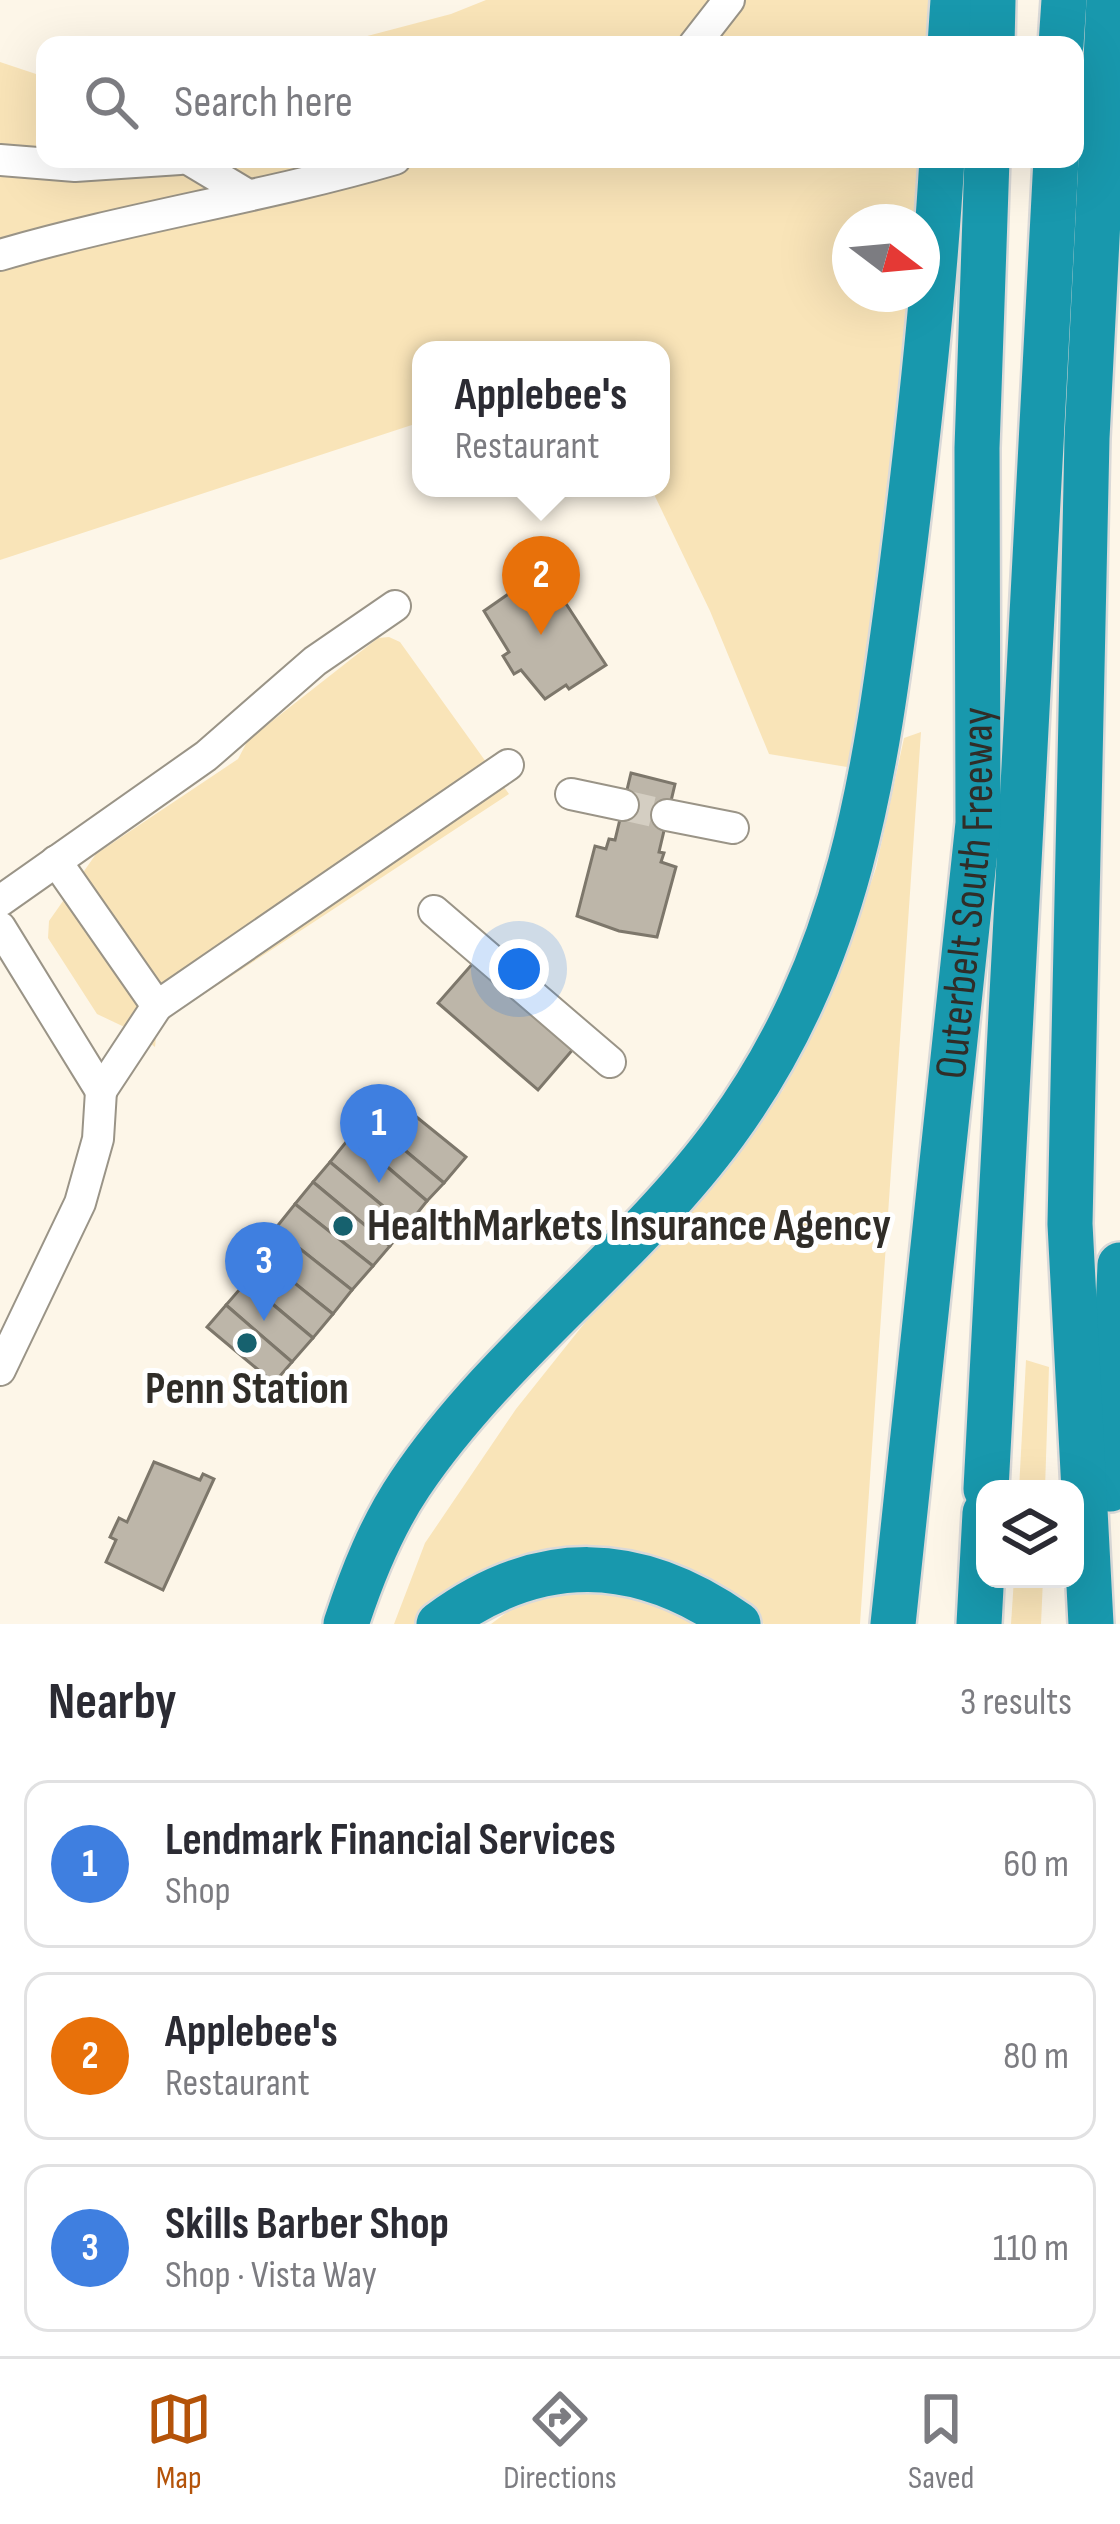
<!DOCTYPE html>
<meta charset="utf-8">
<style>
:root{--surface:#fff;--page:#f7f7f7;--text:#2b2b33;--muted:#7c7c81;--line:#e1e1e2;--accent:#b45309}
body{margin:0;font-family:"Sofia Sans Condensed",sans-serif;background:var(--page);color:var(--text)}
.controls{position:absolute;right:36px;bottom:36px;display:grid;overflow:hidden;border-radius:24px;box-shadow:0 12px 48px #0002}
.controls button{width:108px;height:108px;display:grid;place-items:center;padding:0;border:0;border-bottom:3px solid var(--line);background:var(--surface);color:var(--text);font:60px sans-serif}
.compass{position:absolute;left:832px;top:204px;width:108px;height:108px;border-radius:50%;background:var(--surface);box-shadow:0 12px 48px #0002;rotate:106deg}
.you{position:absolute;left:519px;top:969px;width:42px;height:42px;margin:-30px;border:9px solid #fff;border-radius:50%;background:#1a73e8;box-shadow:0 0 0 18px #1a73e833}
.badge{display:grid;place-items:center;width:78px;height:78px;border-radius:50%;background:var(--accent);color:#fff;font-size:39px;font-weight:700}
.pin{position:absolute;translate:-50% -99px;filter:drop-shadow(0 3px 6px #0008)}
.pin::after{content:'';position:absolute;top:63px;width:42px;height:36px;background:inherit;clip-path:polygon(0 0,100% 0,50% 100%)}
.popup{position:absolute;left:412px;top:341px;width:258px;height:156px;box-sizing:border-box;display:grid;place-content:center;border-radius:24px;background:var(--surface);filter:drop-shadow(0 3px 9px #0005);font-size:39px;white-space:nowrap;color:var(--muted)}
.popup b{font-size:45px;color:var(--text)}
.popup::after{content:'';position:absolute;left:50%;top:100%;margin-left:-24px;border:24px solid transparent;border-top-color:var(--surface)}
.list{margin:0;padding:0;list-style:none}
h2{display:flex;justify-content:space-between;align-items:center;height:156px;margin:0;padding:0 48px;font-size:51px}
h2 small{font-size:39px;font-weight:400;color:var(--muted)}
.list li{display:grid;grid-template-columns:78px 1fr auto;gap:36px;align-items:center;box-sizing:border-box;height:168px;margin:0 24px 24px;padding:0 24px;border:3px solid var(--line);border-radius:24px}
.list b{display:block;font-size:45px;white-space:nowrap}
.list p{margin:0;font-size:39px;white-space:nowrap;color:var(--muted)}
.list em{font-size:39px;font-style:normal;color:var(--muted)}
.icon{flex:none;width:66px;height:66px;fill:none;stroke:currentColor;stroke-width:2;stroke-linecap:round;stroke-linejoin:round}
.map{position:relative;flex:none;width:1120px;height:1624px;overflow:hidden}
.search{position:absolute;background:var(--surface);box-shadow:0 12px 48px #0002;left:36px;right:36px;top:36px;height:132px;display:flex;align-items:center;gap:30px;box-sizing:border-box;padding:0 42px;border-radius:24px;color:var(--muted);font-size:45px}
.sheet{height:732px;background:var(--surface)}
nav{display:flex;justify-content:space-around;align-items:center;box-sizing:border-box;height:168px;border-top:3px solid var(--line);background:var(--surface);font-size:33px;color:var(--muted)}
nav a{display:grid;justify-items:center;gap:6px}
nav .on{color:var(--accent)}
.map>svg:first-child{display:block}
</style>
<div class="map">
<svg width="1120" height="1624" viewBox="0 0 1120 1624">
<rect width="100%" height="100%" fill="#fdf6e8"/>
<g fill="#f9e4b8" fill-rule="evenodd">
<path d="M486,0H953L950,45H333L451,14Z"/>
<path d="M0,62L45,77V159H942L871,771L769,754L710,611L651,488H661V350H421V422L0,560ZM850,222H922V294H850Z"/>
<path d="M389,637L400,642L509,794L175,1013L157,1026L155,1047L135,1032L97,1014L48,938L49,921L96,854L238,759L248,740L378,638Z"/>
<path d="M921,732L860,1624H764L705,1581L634,1554L421,1624H394L425,1543L516,1409L587,1320L731,1158L783,1090L838,976L876,868L904,738Z"/>
<path d="M1026,1360L1049,1367L1045,1489H1019Z"/>
<path d="M1014,1579H1043L1041,1624H1011Z"/>
<path d="M570,1590L674,1599L712,1624H491L517,1605Z"/>
</g>
<g fill="#bdb6a9" stroke="#7d776b" stroke-width="3">
<path d="M544,570L606,665L569,689L566,685L545,699L521,670L514,674L503,656L509,652L484,611L520,586L517,580L523,572L532,571L535,575Z"/>
<path d="M631,773L675,784L659,852L664,853L661,862L676,867L657,937L619,931L577,916L595,846L606,849L609,839L615,840Z"/>
<path d="M474,962L575,1047L538,1090L438,1003Z"/>
<path d="M398,1102L466,1157L444,1183L377,1127Z"/>
<path d="M377,1127L444,1183L427,1201L362,1145Z"/>
<path d="M351,1136L427,1201L407,1226L330,1162Z"/>
<path d="M330,1162L407,1226L390,1246L313,1182Z"/>
<path d="M313,1182L390,1246L373,1266L295,1204Z"/>
<path d="M295,1204L373,1266L352,1290L275,1229Z"/>
<path d="M275,1229L352,1290L333,1314L256,1252Z"/>
<path d="M256,1252L333,1314L313,1338L237,1274Z"/>
<path d="M246,1282L313,1338L292,1362L226,1305Z"/>
<path d="M226,1305L292,1362L274,1383L207,1327Z"/>
<path d="M154,1462L200,1480L203,1474L214,1479L163,1590L106,1562L116,1540L110,1537L119,1518L127,1522Z"/>
</g>
<g fill="none" stroke-linecap="round" stroke-linejoin="round">
<path stroke="#d4cec2" stroke-width="30" stroke-dasharray="30 15" stroke-linecap="butt" d="M623,805L667,815"/>
<defs>
<g id="minor">
<path d="M694,45L729,0"/>
<path d="M188,159L248,195"/>
<path d="M0,160L75,166L180,159"/>
<path d="M0,255C130,217 265,197 395,159"/>
<path d="M571,794L623,805"/>
<path d="M667,815L733,828"/>
<path d="M56,861L157,1006L101,1091"/>
<path d="M0,901L206,756L315,661L395,606"/>
<path d="M434,911L610,1062"/>
<path d="M0,927L101,1091"/>
<path d="M157,1006L508,765"/>
<path d="M0,1370L80,1203L98,1139L101,1091"/>
</g>
<g id="highway">
<path d="M950,45L953,0"/>
<path d="M992,45L993,0"/>
<path d="M1061,45L1064,0"/>
<path d="M986,1489L1056,159"/>
<path d="M1110,1489L1120,1265"/>
<path d="M346,1624C362,1575 381,1527 410,1484C498,1353 633,1258 725,1132C852,958 875,773 902,566C919,430 934,296 942,159"/>
<path d="M439,1624C539,1550 638,1553 738,1624"/>
<path id="s1" d="M893,1624L978,823L977,448L987,159"/>
<path d="M979,1624L985,1513"/>
<path d="M1091,1624L1070,1224L1087,438L1109,0"/>
</g>
</defs>
<use href="#minor" stroke="#9a9487" stroke-width="34"/>
<use href="#highway" stroke="#dad9d8" stroke-width="50"/>
<use href="#minor" stroke="#fff" stroke-width="30"/>
<use href="#highway" stroke="#1898ad" stroke-width="45"/>
</g>
<g fill="#16616e" stroke="#fff" stroke-width="4.5">
<circle cx="343" cy="1226" r="12"/>
<circle cx="247" cy="1343" r="12"/>
</g>
<g text-anchor="middle" dominant-baseline="central" stroke-width="10" stroke-linejoin="round" paint-order="stroke">
<g font-size="45" fill="#302d28" stroke="#fff">
<text stroke="none"><textPath href="#s1" startOffset="735">Outerbelt South Freeway</textPath></text>
</g>
<g font-size="45" font-weight="bold" fill="#302d28" stroke="#fff" text-anchor="start">
<text x="367" y="1226">HealthMarkets Insurance Agency</text>
<text x="247" y="1389" text-anchor="middle">Penn Station</text>
</g>
</g>
</svg>
<div class="controls">
<button><svg class="icon" aria-label="layers" viewBox="0 0 24 24"><path d="M12 4l9 5-9 5-9-5zM3 14l9 5 9-5"/></svg></button>
</div>
<svg class="compass" viewBox="-18 -18 36 36"><path d="M0-13l5 13h-10z" fill="#e53935"/><path d="M0 13l5-13h-10z" fill="#7c7c81"/></svg>
<div class="you"></div>
<div class="pin badge" style="left:379px;top:1183px;background:#3f7fe0">1</div>
<div class="pin badge" style="left:541px;top:635px;background:#e8710a">2</div>
<div class="popup"><b>Applebee's</b>Restaurant</div>
<div class="pin badge" style="left:264px;top:1321px;background:#3f7fe0">3</div>
<div class="search"><svg class="icon" aria-label="search" viewBox="0 0 24 24"><circle cx="10" cy="10" r="6"/><path d="M15 15l6 6"/></svg>Search here</div>
</div>
<section class="sheet">
<h2>Nearby<small>3 results</small></h2>
<ul class="list">
<li><span class="badge" style="background:#3f7fe0">1</span><div><b>Lendmark Financial Services</b><p>Shop</p></div><em>60 m</em></li>
<li><span class="badge" style="background:#e8710a">2</span><div><b>Applebee's</b><p>Restaurant</p></div><em>80 m</em></li>
<li><span class="badge" style="background:#3f7fe0">3</span><div><b>Skills Barber Shop</b><p>Shop · Vista Way</p></div><em>110 m</em></li>
</ul>
</section>
<nav>
<a class="on"><svg class="icon" aria-label="map" viewBox="0 0 24 24"><path d="M3 6l6-2 6 2 6-2v14l-6 2-6-2-6 2zM9 4v14M15 6v14"/></svg>Map</a>
<a><svg class="icon" aria-label="directions" viewBox="0 0 24 24"><path d="M12 3l9 9-9 9-9-9zM9 14v-3h6M13 9l2 2-2 2"/></svg>Directions</a>
<a><svg class="icon" aria-label="saved" viewBox="0 0 24 24"><path d="M7 4h10v16l-5-4-5 4z"/></svg>Saved</a>
</nav>
